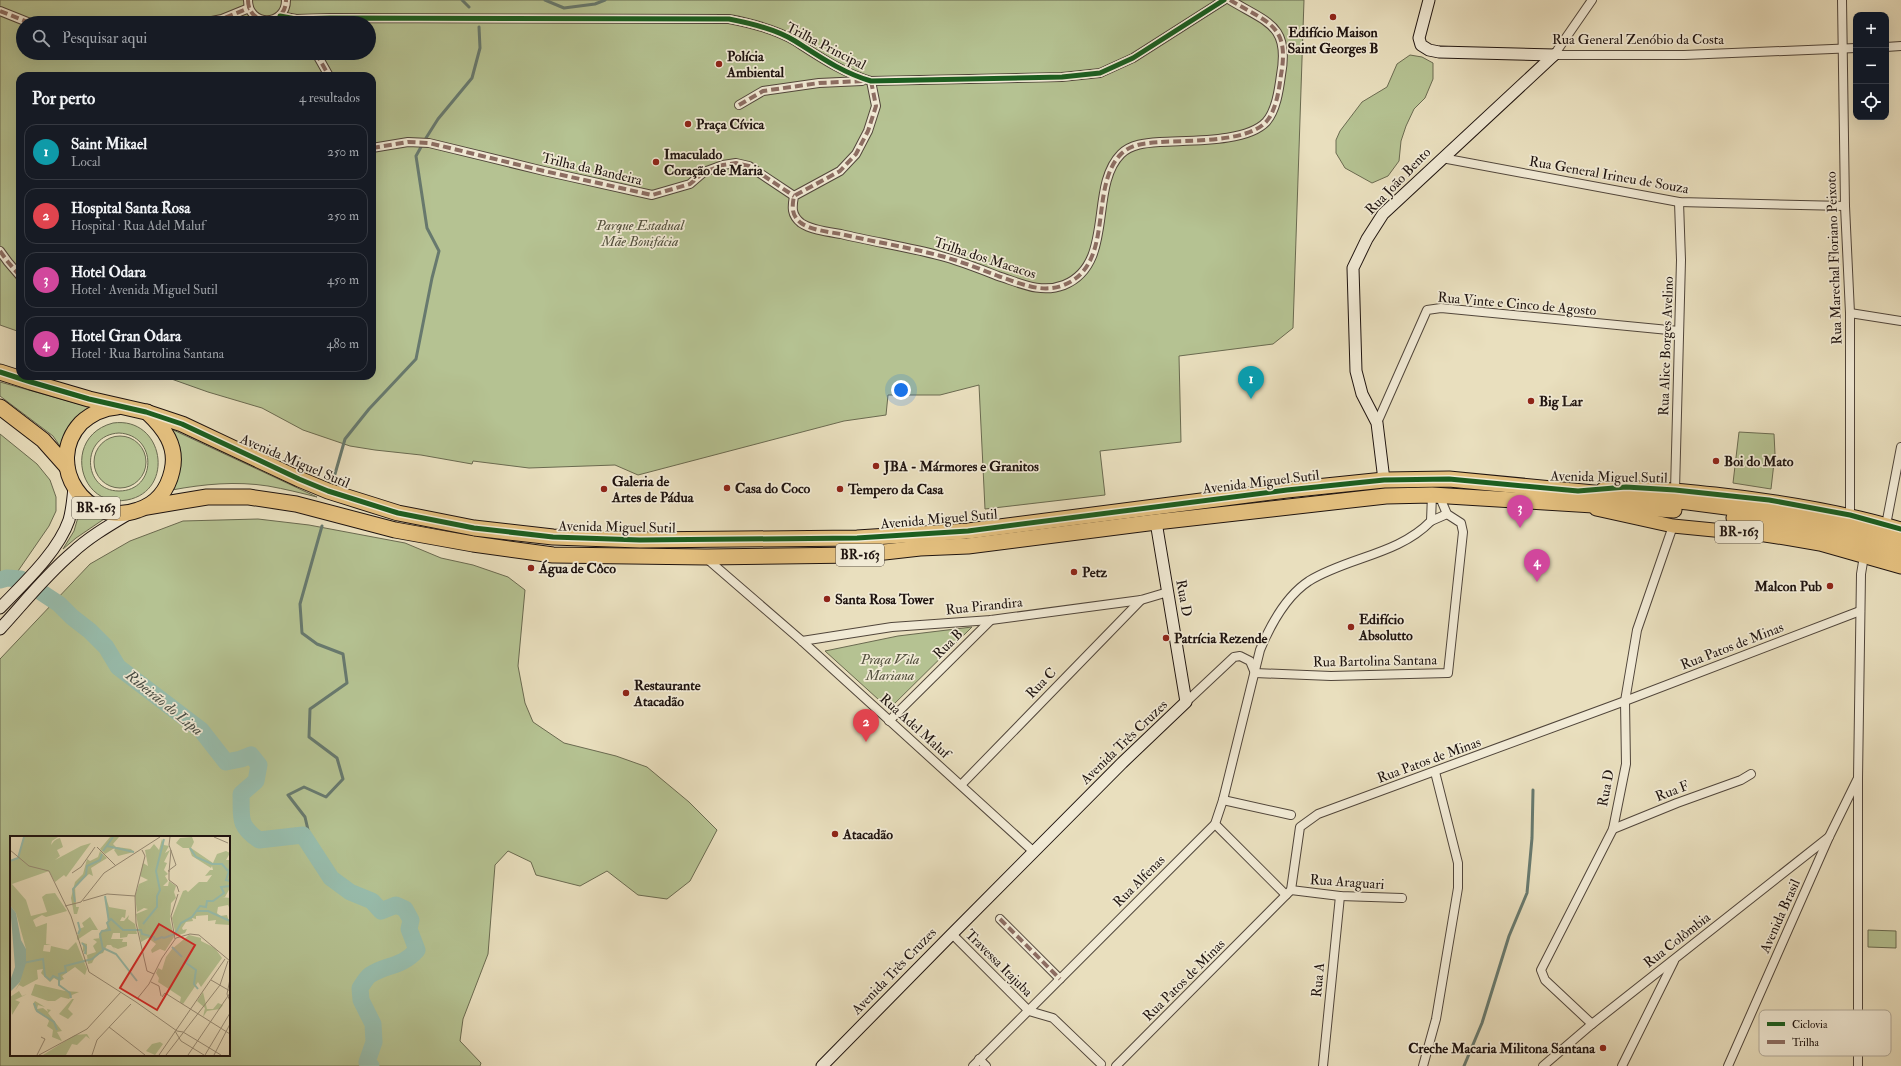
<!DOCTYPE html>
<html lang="pt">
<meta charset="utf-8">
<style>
:root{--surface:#171b24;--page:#20242c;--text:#f1f3f6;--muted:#9ea1a6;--line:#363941;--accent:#ea580c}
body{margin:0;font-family:"IM FELL Double Pica",serif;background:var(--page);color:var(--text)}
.controls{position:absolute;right:12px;top:12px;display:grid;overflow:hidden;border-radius:8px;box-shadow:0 4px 16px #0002}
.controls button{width:36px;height:36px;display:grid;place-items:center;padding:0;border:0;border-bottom:1px solid var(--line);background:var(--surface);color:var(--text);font:20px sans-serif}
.you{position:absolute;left:901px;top:390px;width:14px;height:14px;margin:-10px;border:3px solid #fff;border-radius:50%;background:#1a73e8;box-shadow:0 0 0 6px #1a73e833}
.badge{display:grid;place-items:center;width:26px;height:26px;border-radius:50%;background:var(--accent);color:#fff;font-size:13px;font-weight:700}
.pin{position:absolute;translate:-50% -33px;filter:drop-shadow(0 1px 2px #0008)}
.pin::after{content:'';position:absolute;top:21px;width:14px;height:12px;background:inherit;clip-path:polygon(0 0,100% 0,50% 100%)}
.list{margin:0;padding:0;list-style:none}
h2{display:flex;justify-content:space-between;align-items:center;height:52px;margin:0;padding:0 16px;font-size:17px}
h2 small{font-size:13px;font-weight:400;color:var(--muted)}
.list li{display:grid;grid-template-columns:26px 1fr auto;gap:12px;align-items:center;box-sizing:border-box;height:56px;margin:0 8px 8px;padding:0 8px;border:1px solid var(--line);border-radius:12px}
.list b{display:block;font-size:15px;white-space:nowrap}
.list p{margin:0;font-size:13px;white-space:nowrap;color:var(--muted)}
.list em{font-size:13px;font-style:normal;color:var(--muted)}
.icon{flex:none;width:22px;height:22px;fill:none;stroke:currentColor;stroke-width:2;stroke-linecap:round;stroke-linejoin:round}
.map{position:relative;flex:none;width:1901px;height:1066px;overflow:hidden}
.search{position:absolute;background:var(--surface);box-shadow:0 4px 16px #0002;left:16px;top:16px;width:360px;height:44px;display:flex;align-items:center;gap:10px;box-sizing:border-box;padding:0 14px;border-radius:22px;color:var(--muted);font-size:15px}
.panel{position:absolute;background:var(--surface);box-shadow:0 4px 16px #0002;left:16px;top:72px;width:360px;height:308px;border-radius:12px}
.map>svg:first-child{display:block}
</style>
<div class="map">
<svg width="1901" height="1066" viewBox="0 0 1901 1066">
<rect width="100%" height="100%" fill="#e9dfbe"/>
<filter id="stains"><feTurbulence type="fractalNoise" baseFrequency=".005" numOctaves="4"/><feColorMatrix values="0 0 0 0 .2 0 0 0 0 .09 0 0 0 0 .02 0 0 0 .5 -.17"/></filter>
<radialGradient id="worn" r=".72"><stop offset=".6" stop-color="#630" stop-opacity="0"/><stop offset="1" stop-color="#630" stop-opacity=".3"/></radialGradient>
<g fill="#b5c292" stroke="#6a6a50" fill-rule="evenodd">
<path d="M0,0H1304L1293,328L1273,344L1179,356L1181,442L1100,451L1105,495L985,509L979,385L940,395H888L886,415L844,421L638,475L615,465L529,468L473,461L472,464L421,455L375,450L350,446L303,430L262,408L208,392L163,376H372V76H20V332L0,325ZM23,23H369V53H23Z"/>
<path d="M1410,55L1422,57L1433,63V79L1425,98L1414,109L1406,126L1401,141L1399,161L1388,176L1372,183L1345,168L1336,153V140L1340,131L1362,102L1387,87L1397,64Z"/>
<path d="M0,382L93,408L62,449L53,436L0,396Z"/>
<path d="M113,423C164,416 176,491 127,500C78,509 62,436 113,423ZM119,433C158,435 157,491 119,491C82,491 80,435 119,433Z"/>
<path d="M169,428L304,491L317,497C301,493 285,489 268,486C236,481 204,484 172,490Z"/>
<path d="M1739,432L1774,434L1775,454L1771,489L1733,483Z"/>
<path d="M0,434L37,464L50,480L56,497V511L49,526L18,571L0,588Z"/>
<circle cx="120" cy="462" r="26"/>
<path d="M81,507L95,517L104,519L76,538L63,549L74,531Z"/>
<path d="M258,519L309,525L405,543L441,558L473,565L508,577L525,590L518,666L525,703L533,722L564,743L616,756L647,767L689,802L717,830L690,881L667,899L638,895L607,871L580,886L536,875L531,862L508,851L495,865L488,954L463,1019L460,1041L481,1063L480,1066H0V659L90,564L130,541L183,521ZM11,837H229V1055H11Z"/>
<path d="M972,627L889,709L825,651L898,636Z"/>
<path d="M1868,930L1896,931V948L1868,947Z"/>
</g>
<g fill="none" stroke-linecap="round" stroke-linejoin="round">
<g stroke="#67796e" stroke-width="3">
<path d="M462,0L469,7"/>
<path d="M545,0L564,8L595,4L605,0"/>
<path d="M426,138L438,119L472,78L480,48L479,27"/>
<path d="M335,474L345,439L369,409L416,359L432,278L439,251L427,228L416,156L421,147"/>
<path d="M312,847L305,817L288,795L304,787L326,797L343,779L337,758L309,737L310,709L347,683L343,654L317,644L302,633L300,604L322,526"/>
<path d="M1464,1066L1482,1023L1509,936L1527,893L1532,838L1533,790"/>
</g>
<path stroke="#98bdad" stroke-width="17" d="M0,580L7,578L21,579L59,604L72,617L90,631L106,647L118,667L201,730L226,762L241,759L251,755L259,765L256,781L241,794C242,817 237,825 259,840L303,835L331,878L350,892L372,901L381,911L396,905L405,909L411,920L409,929L417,950C401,968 386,964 370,975C366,978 363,984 360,988L361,1000L373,1024L374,1042L367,1062L371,1066"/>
<defs>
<g id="street">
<path d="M248,0C248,27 286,27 286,0"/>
<path d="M1842,0L1845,206L1850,313V515"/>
<path d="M0,11L30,23"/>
<path d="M280,16L296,19L330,18L729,19C750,23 777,30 795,41C820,57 843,73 871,81L1062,77L1100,73L1133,58L1224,0"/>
<path d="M202,23L222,19L249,8"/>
<path d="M1886,47L1901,46"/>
<path d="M316,53L329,76"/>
<path d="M1554,55H1684L1856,48"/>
<path d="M1554,55L1592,0"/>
<path d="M871,81L876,106L868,131L856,154L840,171L794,196C792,207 791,215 801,223C811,230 829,232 841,234C874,242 908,247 941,256C960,261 980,269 998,276C1020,283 1041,294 1064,285C1116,264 1088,187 1121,154C1131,144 1146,143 1160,142C1188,140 1246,143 1266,122C1276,111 1279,90 1281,75C1290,25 1268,23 1230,0"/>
<path d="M739,105L763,91L819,83L862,81"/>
<path d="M372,148L408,142L429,143L544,171L652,195L690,184L704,172L723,165L736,163L749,166L794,196"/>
<path d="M1442,158L1679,202L1845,206"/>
<path d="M0,251L8,262L20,276"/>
<path d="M1850,313L1901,321"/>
<path d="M1377,423L1427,310L1441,308L1679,331"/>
<path d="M1675,490L1681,260L1679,202"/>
<path d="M1431,521L1447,514"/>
<path d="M1886,525L1901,447"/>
<path d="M706,558L802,641L1034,852"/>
<path d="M802,641L892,627L991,620L1141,600L1168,592"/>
<path d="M1255,673L1331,676L1448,673L1463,532L1461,523L1447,514L1439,495"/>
<path d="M1186,702L1234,657L1240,656L1250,661L1255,673"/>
<path d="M889,721L991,620"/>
<path d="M961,785L1141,600"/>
<path d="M1223,800L1291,815"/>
<path d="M1215,824L1286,895"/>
<path d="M1613,829L1677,803L1741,780L1751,774"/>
<path d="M1291,890L1340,896L1402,898"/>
<path d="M1000,919L1060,979"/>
<path d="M952,934L1029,1011L1053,1018L1101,1064"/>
<path d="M1592,1024L1545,980L1541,970L1613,829L1626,764L1625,701L1637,630L1673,526"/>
<path d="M979,1059L986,1066"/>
<path d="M973,1066L1215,824L1223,800L1260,650C1270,626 1286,596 1309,581C1348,557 1398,555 1431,521L1432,495"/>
<path d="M1116,1066L1291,890L1300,827L1318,814L1625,701L1860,611"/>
<path d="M1323,1066L1340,896"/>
<path d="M1423,1066L1436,1019L1458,888V863L1435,772"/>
<path d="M1543,1066L1592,1024L1829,837"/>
<path d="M1622,1066L1674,961"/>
<path d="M1728,1066L1829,837L1857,780"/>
<path d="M1858,1066V778L1861,574L1864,556"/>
</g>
<g id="secondary">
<path d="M1429,0L1419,38L1421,45L1429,50L1439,52L1554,55"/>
<path d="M1384,480L1377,423L1362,394L1356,371L1353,268L1367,239L1383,214L1554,55"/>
<path d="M0,608C23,584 58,552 69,520C72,510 73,498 74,487"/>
<path d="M0,629C24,603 45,576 72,553C89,537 110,525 130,513"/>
<path d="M822,1066L952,934L1122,763L1186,702L1156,522"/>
</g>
<g id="primary">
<path d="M1603,489C1640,486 1678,490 1715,494C1778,501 1841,511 1901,529"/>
<path d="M1596,509L1673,526L1765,535L1791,539L1820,544L1901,567"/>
</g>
<g id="highway">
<path d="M0,372L31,382L89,399L146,412L182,424L299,479L328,491L398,513L474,528L553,537L640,540L857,538L968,531L1287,490L1384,480L1449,479L1688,502L1757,511L1847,526L1901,540"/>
<path d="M0,407L43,440L67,467"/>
<path d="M117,407C103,408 91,414 81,423C43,464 86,529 138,510C157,504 168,489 172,471C178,446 164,428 147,412"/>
<path d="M147,507L207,497H249L296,504L395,530L473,544L553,555L706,557L858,555L920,548L968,546L1156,522L1386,496L1432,495L1674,510"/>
<path d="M1734,518L1841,537L1901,554"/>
</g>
</defs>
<use href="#street" stroke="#51463b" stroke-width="10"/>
<use href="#secondary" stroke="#1e130f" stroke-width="13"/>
<use href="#primary" stroke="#1e130f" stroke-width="15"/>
<use href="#highway" stroke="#1e130f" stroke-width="17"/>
<use href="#street" stroke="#f1ead5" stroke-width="8"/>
<use href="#secondary" stroke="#f1ead5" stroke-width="11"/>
<use href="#primary" stroke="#e4c07f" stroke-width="13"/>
<use href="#highway" stroke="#e4c07f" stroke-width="15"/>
<g stroke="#8d6e63" stroke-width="4" stroke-dasharray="8 4" stroke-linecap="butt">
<path d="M248,0C248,27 286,27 286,0"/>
<path d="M0,11L30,23"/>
<path d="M202,23L222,19L249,8"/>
<path d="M316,53L329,76"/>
<path d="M871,81L876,106L868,131L856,154L840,171L794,196C792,207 791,215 801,223C811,230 829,232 841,234C874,242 908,247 941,256C960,261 980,269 998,276C1020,283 1041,294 1064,285C1116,264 1088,187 1121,154C1131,144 1146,143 1160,142C1188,140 1246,143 1266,122C1276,111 1279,90 1281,75C1290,25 1268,23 1230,0"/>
<path d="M739,105L763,91L819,83L863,81"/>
<path d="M372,148L408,142L429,143L544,171L652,195L690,184L704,172L723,165L736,163L749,166L794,196"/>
<path d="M0,251L8,262L20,276"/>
<path d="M1000,919L1060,979"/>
</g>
<defs>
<g id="cycleway">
<path d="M280,16L296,19L330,18L729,19C750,23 777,30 795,41C820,57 843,73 871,81L1062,77L1100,73L1133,58L1224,0"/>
<path d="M0,372L31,382L89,399L146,412L182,424L299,479L328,491L398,513L474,528L553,537L640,540L857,538L968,531L1287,490L1384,480L1449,479L1578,491L1626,487L1675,490L1769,500L1850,515L1901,529"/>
</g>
</defs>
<use href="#cycleway" stroke="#f1ead5" stroke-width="8"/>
<use href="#cycleway" stroke="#1b5e20" stroke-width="5"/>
</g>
<g fill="#8f2418" stroke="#f1ead5" stroke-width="1.5">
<circle cx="1333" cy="17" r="4"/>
<circle cx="719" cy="64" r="4"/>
<circle cx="688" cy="124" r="4"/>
<circle cx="656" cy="162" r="4"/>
<circle cx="1531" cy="401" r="4"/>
<circle cx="1716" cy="461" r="4"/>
<circle cx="876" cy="466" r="4"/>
<circle cx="727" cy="488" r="4"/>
<circle cx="604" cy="489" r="4"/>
<circle cx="840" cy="489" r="4"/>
<circle cx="531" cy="568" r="4"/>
<circle cx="1074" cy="572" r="4"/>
<circle cx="1830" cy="586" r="4"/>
<circle cx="827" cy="599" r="4"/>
<circle cx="1351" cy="627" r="4"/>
<circle cx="1166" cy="638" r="4"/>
<circle cx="626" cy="693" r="4"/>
<circle cx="835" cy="834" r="4"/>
<circle cx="1603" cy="1048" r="4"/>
</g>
<g text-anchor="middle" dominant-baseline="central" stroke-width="3.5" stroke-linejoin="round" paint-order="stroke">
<g fill="#f1ead5" stroke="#5d544a" stroke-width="1">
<rect x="72" y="497" width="48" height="22" rx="3"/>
<rect x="1715" y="521" width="48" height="22" rx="3"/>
<rect x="836" y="544" width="48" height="22" rx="3"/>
</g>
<g font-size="13" font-weight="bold" fill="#1e130f">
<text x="96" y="508">BR-163</text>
<text x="1739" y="532">BR-163</text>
<text x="860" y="555">BR-163</text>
</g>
<g font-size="14" font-weight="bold" fill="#1e130f" stroke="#f1ead5" text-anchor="start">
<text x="1333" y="32" text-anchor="middle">Edifício Maison<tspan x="1333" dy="16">Saint Georges B</tspan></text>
<text x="727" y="56">Polícia<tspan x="727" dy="16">Ambiental</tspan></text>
<text x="696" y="124">Praça Cívica</text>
<text x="664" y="154">Imaculado<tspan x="664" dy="16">Coração de Maria</tspan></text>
<text x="1539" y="401">Big Lar</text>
<text x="1724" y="461">Boi do Mato</text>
<text x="884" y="466">JBA - Mármores e Granitos</text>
<text x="612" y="481">Galeria de<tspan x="612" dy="16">Artes de Pádua</tspan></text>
<text x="735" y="488">Casa do Coco</text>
<text x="848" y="489">Tempero da Casa</text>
<text x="539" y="568">Água de Côco</text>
<text x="1082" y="572">Petz</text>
<text x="1822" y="586" text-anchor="end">Malcon Pub</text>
<text x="835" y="599">Santa Rosa Tower</text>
<text x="1359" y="619">Edifício<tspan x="1359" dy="16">Absolutto</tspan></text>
<text x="1174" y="638">Patrícia Rezende</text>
<text x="634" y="685">Restaurante<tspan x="634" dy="16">Atacadão</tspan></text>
<text x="843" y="834">Atacadão</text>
<text x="1595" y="1048" text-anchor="end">Creche Macaria Militona Santana</text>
</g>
<g font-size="14" fill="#1e130f" stroke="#f1ead5">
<text x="1638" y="39">Rua General Zenóbio da Costa</text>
<text transform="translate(826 46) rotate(27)">Trilha Principal</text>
<text transform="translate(592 169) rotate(13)">Trilha da Bandeira</text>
<text transform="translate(1609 175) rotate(10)">Rua General Irineu de Souza</text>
<text transform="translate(1398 181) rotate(-46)">Rua João Bento</text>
<text transform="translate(985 258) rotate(18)">Trilha dos Macacos</text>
<text transform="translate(1834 258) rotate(-92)">Rua Marechal Floriano Peixoto</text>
<text transform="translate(1517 304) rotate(5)">Rua Vinte e Cinco de Agosto</text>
<text transform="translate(1666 346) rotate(-88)">Rua Alice Borges Avelino</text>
<text transform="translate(295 461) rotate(23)">Avenida Miguel Sutil</text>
<text transform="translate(1609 477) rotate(1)">Avenida Miguel Sutil</text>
<text transform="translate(1261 482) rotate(-7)">Avenida Miguel Sutil</text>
<text transform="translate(939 519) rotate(-5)">Avenida Miguel Sutil</text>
<text transform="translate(617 527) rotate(1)">Avenida Miguel Sutil</text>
<text transform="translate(1184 598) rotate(80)">Rua D</text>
<text transform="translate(984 606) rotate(-6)">Rua Pirandira</text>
<text transform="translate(948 644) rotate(-45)">Rua B</text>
<text transform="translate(1732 646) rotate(-21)">Rua Patos de Minas</text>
<text transform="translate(1375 661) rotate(-1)">Rua Bartolina Santana</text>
<text transform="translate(1041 683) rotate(-46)">Rua C</text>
<text transform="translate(915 726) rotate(42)">Rua Adel Maluf</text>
<text transform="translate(1124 742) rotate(-44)">Avenida Três Cruzes</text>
<text transform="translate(1429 760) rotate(-20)">Rua Patos de Minas</text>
<text transform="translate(1606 788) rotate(-79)">Rua D</text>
<text transform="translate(1672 791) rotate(-21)">Rua F</text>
<text transform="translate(1139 881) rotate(-45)">Rua Alfenas</text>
<text transform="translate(1347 882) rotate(4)">Rua Araguari</text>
<text transform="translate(1780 916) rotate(-66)">Avenida Brasil</text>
<text transform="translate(1677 940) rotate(-38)">Rua Colômbia</text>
<text transform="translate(999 963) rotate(45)">Travessa Itajuba</text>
<text transform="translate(894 971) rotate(-46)">Avenida Três Cruzes</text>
<text transform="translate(1184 980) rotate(-45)">Rua Patos de Minas</text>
<text transform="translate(1318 980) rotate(-84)">Rua A</text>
</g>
<g font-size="14" font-style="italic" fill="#53503d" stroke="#f1ead5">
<text x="640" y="225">Parque Estadual<tspan x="640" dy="16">Mãe Bonifácia</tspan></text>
<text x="890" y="659">Praça Vila<tspan x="890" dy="16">Mariana</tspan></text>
</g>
<g font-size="15" font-style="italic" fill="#494e46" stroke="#f1ead5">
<text transform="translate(164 703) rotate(39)">Ribeirão do Lipa</text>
</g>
</g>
<g transform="translate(10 836)">
<rect width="220" height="220" fill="#e9dfbe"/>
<path d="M14,1H48L42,5L41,9L44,5L50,1L47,3L50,2L53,11L47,14L50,20L45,24L71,10L81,7L56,41L54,39L45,46L39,35L2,48L16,64L21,80L37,76L32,61L36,58L45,57L57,75L36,81L32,79L23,84L26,91L37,87L36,108L41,109H34L33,115L40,116L41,110L58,114L66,106L77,133L75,139L65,131L52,140L54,143L49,145L44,142L40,146L31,137L33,133L27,134L28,143L13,151L9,149L5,155L10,146L16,113L6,77L0,69V25L8,22ZM100,1H109L103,8L106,11L95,18L90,13ZM182,1L184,6L181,12L203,27L207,18L216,15L220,17L216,24H220V52L215,61H212L220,62V73L218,69L208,71L207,77L210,80L217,79L220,89L205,88L206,84L198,85V79L186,80V83L182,82L183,85L176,86L172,92L173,94L177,93L175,97L166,100L162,82L173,55L176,54L178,56L189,46H197L202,39L195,40L200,34H203L202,30L201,32L182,20L179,12H173L166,7L170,2ZM152,3L154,9L159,10L155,17L160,14L154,26L157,27L154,34L158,38L155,40L158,45L153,50H158L159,45L166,50L164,56L166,62L161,67L160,84L164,101L155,115L150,113L142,117L141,114L146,108L138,102L131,106L126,78L138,73L134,72L127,76L125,60L129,48L138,44L130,40L133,27L138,30L135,14L140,13L144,8L149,14ZM107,11L121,13L124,16L108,20L104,14ZM90,15L97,22L81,32L83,40L79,38L65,50L66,71H69L67,78H64L61,62L65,46L73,38L77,23L80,25L88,21ZM95,59L99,71L116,74L115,82L112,81L110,85H114L119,79L118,83L125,88L127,98H118L117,101L110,102V97H103L101,103H113L112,106H117V110L108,113L103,111L106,115L101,109H97L93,117L86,119L82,127L78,128L77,119L74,117L76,114L73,116V108L70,106L77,108V119L86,116L83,110L87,106L83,103L91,102H89L90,97L97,92L98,82ZM80,81L88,94H82L67,104V100L73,95L68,99L69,93L74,91L72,87ZM179,99L191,102V105L205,112L212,122L191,151L188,146L173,168L170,166L171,161L148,146L149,142L146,137L148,132L152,134L156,121L162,113ZM25,148L55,155L69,156L62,159L59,163L51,161L45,165H38L21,159ZM9,155L12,160L17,158L5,164L10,166L2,179L0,161ZM193,156L197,173H203L208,167L213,169L210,173L197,175L193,181L195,172L187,165ZM62,163H64L58,173L63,178L58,183L49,178ZM25,165L35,171L28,169L27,173L33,172L38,176L37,173L41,174L38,177L52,195L47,196L52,205L42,201L43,194L37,190L39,185L36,180L25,174L23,168ZM77,198L80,203L76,200L67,209L62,208L56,219H33L65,199ZM150,206L153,208L145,219L136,215L142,208Z" fill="#b5c292"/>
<path d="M0,69L6,77L11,104L16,113V127L10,146L0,156V145L5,131Z" fill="#98bdad"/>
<path fill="none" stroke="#98bdad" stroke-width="2" d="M97,10L124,16M180,12L186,21L202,28H212L218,35M93,15L103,1M0,25L8,22L14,1M220,32L216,44L220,45M95,60L99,86M65,66L63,53L76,39L77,30L90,24L92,18M186,75H198L220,85M68,86L70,94L68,98M133,88L147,71V60L150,54L146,35L154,3M72,107L76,111L75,118M162,111L172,121M93,112L106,118L127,145M175,125L178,124L176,127L186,134L184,148L188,153M13,127L33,123L35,140L40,144L43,140L50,143L49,138L56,136L55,130L82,123L93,114L90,98L92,95L100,94L97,87L101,83L113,94H131L132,98L144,101L145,104L152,101L154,102L165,98L171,87L182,81L190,70L196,71L197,65H203L214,57L211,51L220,50M49,143V149L60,157L61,162M24,167L27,175L44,186L47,194"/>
<path fill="none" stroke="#988d78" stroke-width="1" d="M204,1L218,7M220,2V15M87,11L106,30M0,14L19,30L39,35L61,80L79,136L126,166M132,14L135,20L125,60L126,87L137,135L144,138M158,35L166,29L159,9L160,1M159,35V44L167,50L169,56M159,36L161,14M62,37L71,31L85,11M73,65L97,58L125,60M55,70L71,66L94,37L150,1M165,103L161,80L168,58M220,143L217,158L220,165M201,144L220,155M141,146L149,150L151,160M152,161L155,157L220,198M127,163L139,148L152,122L166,102L180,98L189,99L220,125M126,166L167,195L173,196L211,219M99,191L135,219M165,195L171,205L194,219M66,199L77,193L111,156M27,219L35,203L31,201M29,219L66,199M82,219L87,204L121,168M149,219L215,123M156,219L210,149L218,125M178,219L220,157M195,219L220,177M204,219L220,188"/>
<path fill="#d62828" fill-opacity="0.15" stroke="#d62828" stroke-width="2" d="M149,88L185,109L147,174L110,152Z"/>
<rect width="220" height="220" fill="none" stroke="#1e130f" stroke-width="2"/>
</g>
<rect x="1759" y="1010" width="132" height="46" rx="6" fill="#f1ead5" stroke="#b2aa9a" stroke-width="1"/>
<rect x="1767" y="1022" width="18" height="4" fill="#1b5e20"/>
<rect x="1767" y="1040" width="18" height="4" fill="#8d6e63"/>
<g font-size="11" fill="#1e130f">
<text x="1792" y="1028">Ciclovia</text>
<text x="1792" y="1046">Trilha</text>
</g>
<rect width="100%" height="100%" filter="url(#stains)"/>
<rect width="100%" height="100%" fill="url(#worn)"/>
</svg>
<div class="controls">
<button>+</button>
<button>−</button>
<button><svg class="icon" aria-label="locate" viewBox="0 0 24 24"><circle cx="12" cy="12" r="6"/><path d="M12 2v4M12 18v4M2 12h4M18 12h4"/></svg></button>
</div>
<div class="you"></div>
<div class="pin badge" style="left:1251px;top:399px;background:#0f9aa8">1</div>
<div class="pin badge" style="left:866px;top:742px;background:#e0444e">2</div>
<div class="pin badge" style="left:1520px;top:528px;background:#d1479c">3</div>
<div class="pin badge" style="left:1537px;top:582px;background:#d1479c">4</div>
<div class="search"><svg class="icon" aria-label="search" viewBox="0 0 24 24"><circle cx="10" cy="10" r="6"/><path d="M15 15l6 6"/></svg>Pesquisar aqui</div>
<section class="panel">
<h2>Por perto<small>4 resultados</small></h2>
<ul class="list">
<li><span class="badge" style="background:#0f9aa8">1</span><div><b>Saint Mikael</b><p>Local</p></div><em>250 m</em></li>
<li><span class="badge" style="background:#e0444e">2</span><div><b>Hospital Santa Rosa</b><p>Hospital · Rua Adel Maluf</p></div><em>250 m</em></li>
<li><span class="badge" style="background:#d1479c">3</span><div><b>Hotel Odara</b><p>Hotel · Avenida Miguel Sutil</p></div><em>450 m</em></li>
<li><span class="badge" style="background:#d1479c">4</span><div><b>Hotel Gran Odara</b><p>Hotel · Rua Bartolina Santana</p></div><em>480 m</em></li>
</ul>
</section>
</div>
